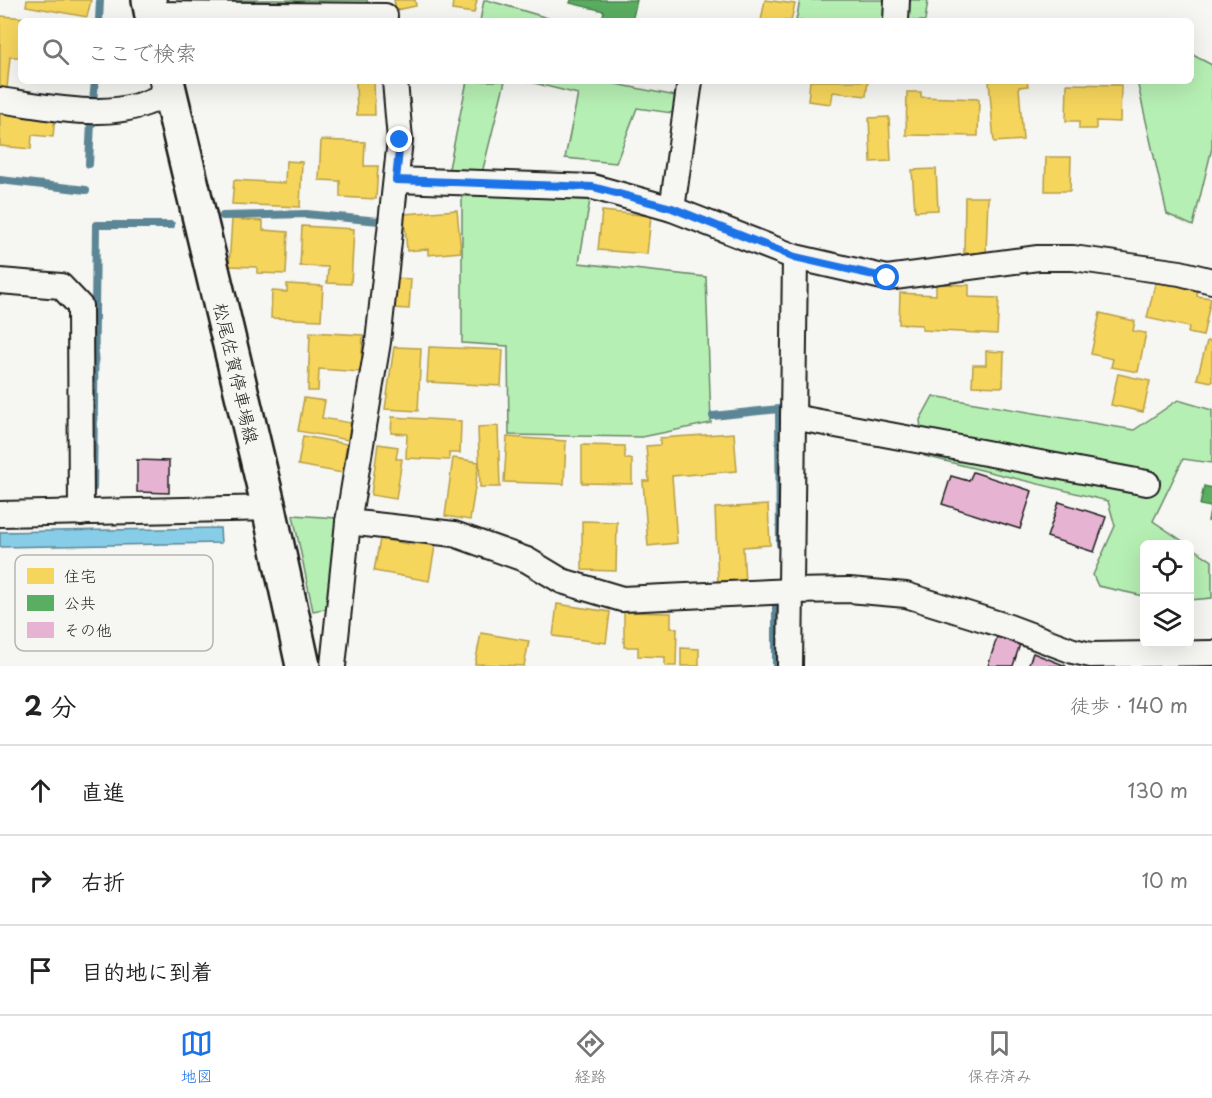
<!DOCTYPE html>
<html lang="ja">
<meta charset="utf-8">
<style>
:root{--surface:#fff;--page:#f2f2f2;--text:#222;--muted:#767676;--line:#e0e0e0;--accent:#1a73e8}
body{margin:0;font-family:"Playpen Sans","Klee One",sans-serif;background:var(--page);color:var(--text)}
.controls{position:absolute;right:18px;bottom:18px;display:grid;overflow:hidden;border-radius:9px;box-shadow:0 6px 24px #0002}
.controls button{width:54px;height:54px;display:grid;place-items:center;padding:0;border:0;border-bottom:2px solid var(--line);background:var(--surface);color:var(--text);font:30px sans-serif}
.stop{position:absolute;width:18px;height:18px;margin:-14px;border:4px solid #1a73e8;border-radius:50%;background:#fff}
.stop.end{background:#1a73e8;border-color:#fff;box-shadow:0 2px 6px #0008}
.list{margin:0;padding:0;list-style:none}
h2{display:flex;justify-content:space-between;align-items:center;height:78px;margin:0;padding:0 24px;font-size:26px}
h2 small{font-size:20px;font-weight:400;color:var(--muted)}
.list li{display:grid;grid-template-columns:39px 1fr auto;gap:18px;align-items:center;box-sizing:border-box;height:90px;padding:0 24px;border-top:2px solid var(--line)}
.list b{display:block;font-size:22px;white-space:nowrap}
.list em{font-size:20px;font-style:normal;color:var(--muted)}
.icon{flex:none;width:33px;height:33px;fill:none;stroke:currentColor;stroke-width:2;stroke-linecap:round;stroke-linejoin:round}
.map{position:relative;flex:none;width:1212px;height:666px;overflow:hidden}
.search{position:absolute;background:var(--surface);box-shadow:0 6px 24px #0002;left:18px;right:18px;top:18px;height:66px;display:flex;align-items:center;gap:15px;box-sizing:border-box;padding:0 21px;border-radius:9px;color:var(--muted);font-size:22px}
.sheet{height:348px;background:var(--surface)}
nav{display:flex;justify-content:space-around;align-items:center;box-sizing:border-box;height:84px;border-top:2px solid var(--line);background:var(--surface);font-size:16px;color:var(--muted)}
nav a{display:grid;justify-items:center;gap:3px}
nav .on{color:var(--accent)}
.map>svg:first-child{display:block}
</style>
<div class="map">
<svg width="1212" height="666" viewBox="0 0 1212 666">
<rect width="100%" height="100%" fill="#f6f6f2"/>
<filter id="ink" filterUnits="userSpaceOnUse"><feTurbulence type="fractalNoise" baseFrequency=".0167" numOctaves="2"/><feDisplacementMap in="SourceGraphic" scale="12" xChannelSelector="R" yChannelSelector="G"/><feConvolveMatrix kernelMatrix="1 2 1 2 8 2 1 2 1" color-interpolation-filters="sRGB"/></filter>
<g filter="url(#ink)">
<g fill="#b6efb3" stroke="#698668" stroke-width="1.5">
<path d="M185,0H367L368,9L185,8Z"/>
<path d="M484,0H487L558,21H480Z"/>
<path d="M800,0H928L925,21H796Z"/>
<path d="M1191,54L1212,65V148L1193,226L1167,214L1137,81H1191Z"/>
<path d="M467,81H505L482,173H448Z"/>
<path d="M526,81H601L681,97L679,114L637,108L616,163L565,158L578,94Z"/>
<path d="M462,194L590,200L579,263L706,277L711,423L642,437L509,435L508,346L462,343Z"/>
<path d="M933,396L1134,430L1178,400L1212,410V463L1183,459L1153,521L1187,544H1144V596L1098,586L1093,575L1115,526L1108,501L924,456L920,420Z"/>
<path d="M293,515L337,518L330,608L313,611Z"/>
<path d="M1190,546L1212,561V598L1190,600Z"/>
</g>
<path fill="#87cde8" stroke="#5c8696" stroke-width="1.5" d="M220,528L221,543L0,547V532Z"/>
<g fill="#f6d55c" stroke="#b59e49" stroke-width="1.5">
<path d="M27,0H91L87,17L26,6Z"/>
<path d="M394,0H415L416,6L396,10Z"/>
<path d="M449,0H477L474,13L452,10L453,1Z"/>
<path d="M765,0L795,4L791,21H761Z"/>
<path d="M0,16L70,21H21V57H10L7,88H0Z"/>
<path d="M356,81H374L375,115H357Z"/>
<path d="M810,81H868L866,96L833,92L831,104L808,101Z"/>
<path d="M989,81H1027L1028,86L1019,87L1023,140L994,142Z"/>
<path d="M1067,84L1121,85L1120,122L1096,121V129H1079V121H1066Z"/>
<path d="M907,92H921V97L979,99L978,136L906,135Z"/>
<path d="M0,111L55,115L53,137L32,135L31,149L0,146Z"/>
<path d="M889,117L891,161L871,162L869,118Z"/>
<path d="M321,140L365,142L364,166H378L376,199L340,197V181L319,180Z"/>
<path d="M1046,157H1071L1070,191H1045Z"/>
<path d="M286,161L302,162L300,207L232,204L234,180L285,183Z"/>
<path d="M936,169L938,210L915,211L912,170Z"/>
<path d="M965,197H988L986,253H964Z"/>
<path d="M457,210L461,252L428,255V249L407,251L404,214Z"/>
<path d="M602,211L651,216L647,254L598,250Z"/>
<path d="M232,219L263,221V230L288,232L286,274L257,273V267L229,266Z"/>
<path d="M302,226L354,229L351,284L327,283L328,267L300,266Z"/>
<path d="M394,278L411,279L409,309L392,308Z"/>
<path d="M1156,280L1198,289L1197,296L1211,298L1203,336L1188,333L1189,327L1147,318Z"/>
<path d="M287,284L323,286L321,320L271,318L272,291L287,292Z"/>
<path d="M936,284L969,285V297L999,298L997,334L922,330V325L899,324L900,293L936,295Z"/>
<path d="M1100,313L1135,321L1133,331L1146,333L1138,372L1111,367L1113,359L1091,354Z"/>
<path d="M310,332L363,335L361,372L319,369L318,391H308Z"/>
<path d="M1207,341L1212,342V382L1197,379Z"/>
<path d="M394,347L421,348L418,411L385,409Z"/>
<path d="M429,347L503,350L501,386L427,382Z"/>
<path d="M986,351L1004,352L1003,387L972,386L973,365H986Z"/>
<path d="M1118,374L1150,381L1143,412L1111,405Z"/>
<path d="M304,398L325,401L322,418L351,423L348,440L298,431Z"/>
<path d="M392,417L461,421L460,453H449V460L406,458L407,434L391,433Z"/>
<path d="M498,426L500,487H480L478,427Z"/>
<path d="M734,433L737,471L672,476L677,543L648,546L643,481H649L646,446L660,445V438Z"/>
<path d="M303,436L347,444L342,473L298,465Z"/>
<path d="M507,437L566,441L564,484L504,482Z"/>
<path d="M378,444L398,447L396,459H402L396,499L371,495Z"/>
<path d="M582,445L625,446V459H632V484L582,483Z"/>
<path d="M453,458L479,462L470,520L445,516Z"/>
<path d="M768,505L770,545L743,547L745,583L718,584L715,508Z"/>
<path d="M582,521L617,522L616,571L582,570Z"/>
<path d="M416,537L436,541L429,581L374,571L380,539L414,545Z"/>
<path d="M557,604L610,612L606,643L553,636Z"/>
<path d="M624,612L671,613V628H677L676,666H665V657L638,656V647H624Z"/>
<path d="M481,633L529,641L524,666L475,664Z"/>
<path d="M681,648L699,649V666H681Z"/>
</g>
<g fill="#5aae61" stroke="#47824c" stroke-width="1.5">
<path d="M571,0H637L632,21H602L604,11L570,3Z"/>
<path d="M1204,486L1212,488V522L1208,521L1211,507L1200,505Z"/>
</g>
<g fill="none" stroke-linecap="round" stroke-linejoin="round">
<g stroke="#5c8696" stroke-width="8">
<path d="M99,21L100,0"/>
<path d="M93,102L95,81"/>
<path d="M89,164L91,122"/>
<path d="M0,180L86,190"/>
<path d="M223,216L306,214L379,221"/>
<path d="M713,416L779,409L780,544"/>
<path d="M93,488L96,225H171"/>
<path d="M776,601V666"/>
</g>
</g>
<g fill="#e6b4d2" stroke="#1c1c1c" stroke-width="1.5">
<path d="M137,460L169,461V493L137,492Z"/>
<path d="M973,472L1032,491L1020,529L942,504L951,476L969,481Z"/>
<path d="M1059,502L1106,517L1094,552L1047,537Z"/>
<path d="M997,637L1020,644L1013,666H988Z"/>
<path d="M1033,653L1066,666H1028Z"/>
</g>
<g fill="none" stroke-linecap="round" stroke-linejoin="round">
<defs>
<g id="minor">
<path d="M152,14L385,16"/>
<path d="M896,21L897,0"/>
<path d="M0,100C57,108 118,124 169,92"/>
<path d="M396,180L593,187L672,209L795,257L887,278L1038,258H1073L1180,273L1212,281"/>
<path d="M672,209L690,81"/>
<path d="M0,281L61,286L80,306L81,513"/>
<path d="M793,417L1147,483"/>
<path d="M0,514L269,508"/>
<path d="M348,522L454,534L527,560L562,581L622,599L791,591L849,590L906,595L1009,627L1073,651L1091,655L1212,653"/>
<path d="M333,666L348,522L378,342L400,140L395,81"/>
<path d="M790,666L795,257"/>
</g>
<g id="secondary">
<path d="M149,0L153,21"/>
<path d="M167,81L269,508L303,666"/>
</g>
</defs>
<use href="#minor" stroke="#1c1c1c" stroke-width="28"/>
<use href="#secondary" stroke="#1c1c1c" stroke-width="38"/>
<use href="#minor" stroke="#f6f6f2" stroke-width="24"/>
<use href="#secondary" stroke="#f6f6f2" stroke-width="33"/>
</g>
</g>
<g fill="none" stroke-linecap="round" stroke-linejoin="round" filter="url(#ink)">
<path stroke="#1a73e8" stroke-width="8" d="M400,140L396,180L593,187L672,208L795,257L887,278"/>
</g>
<g text-anchor="middle" dominant-baseline="central" stroke-width="6" stroke-linejoin="round" paint-order="stroke">
<g font-size="18" fill="#1c1c1c" stroke="#f6f6f2">
<text transform="translate(237 373) rotate(77)">松尾佐賀停車場線</text>
</g>
</g>
<rect x="15" y="555" width="198" height="96" rx="9" fill="#f6f6f2" stroke="#b5b5b2" stroke-width="1.5"/>
<rect x="27" y="568" width="27" height="16" fill="#f6d55c"/>
<rect x="27" y="595" width="27" height="16" fill="#5aae61"/>
<rect x="27" y="622" width="27" height="16" fill="#e6b4d2"/>
<g font-size="16" fill="#1c1c1c">
<text x="64" y="582">住宅</text>
<text x="64" y="609">公共</text>
<text x="64" y="636">その他</text>
</g>
</svg>
<div class="controls">
<button><svg class="icon" aria-label="locate" viewBox="0 0 24 24"><circle cx="12" cy="12" r="6"/><path d="M12 2v4M12 18v4M2 12h4M18 12h4"/></svg></button>
<button><svg class="icon" aria-label="layers" viewBox="0 0 24 24"><path d="M12 4l9 5-9 5-9-5zM3 14l9 5 9-5"/></svg></button>
</div>
<div class="stop" style="left:887px;top:278px"></div>
<div class="stop end" style="left:400px;top:140px"></div>
<div class="search"><svg class="icon" aria-label="search" viewBox="0 0 24 24"><circle cx="10" cy="10" r="6"/><path d="M15 15l6 6"/></svg>ここで検索</div>
</div>
<section class="sheet">
<h2>2 分<small>徒歩 · 140 m</small></h2>
<ul class="list">
<li><svg class="icon" aria-label="ahead" viewBox="0 0 24 24"><path d="M12 20V5M6 11l6-6 6 6"/></svg><div><b>直進</b></div><em>130 m</em></li>
<li><svg class="icon" aria-label="right" viewBox="0 0 24 24"><path d="M7 20v-9h11M14 6l5 5-5 5"/></svg><div><b>右折</b></div><em>10 m</em></li>
<li><svg class="icon" aria-label="arrive" viewBox="0 0 24 24"><path d="M6 21V4h12l-3 4 3 4H6"/></svg><div><b>目的地に到着</b></div></li>
</ul>
</section>
<nav>
<a class="on"><svg class="icon" aria-label="map" viewBox="0 0 24 24"><path d="M3 6l6-2 6 2 6-2v14l-6 2-6-2-6 2zM9 4v14M15 6v14"/></svg>地図</a>
<a><svg class="icon" aria-label="directions" viewBox="0 0 24 24"><path d="M12 3l9 9-9 9-9-9zM9 14v-3h6M13 9l2 2-2 2"/></svg>経路</a>
<a><svg class="icon" aria-label="saved" viewBox="0 0 24 24"><path d="M7 4h10v16l-5-4-5 4z"/></svg>保存済み</a>
</nav>
